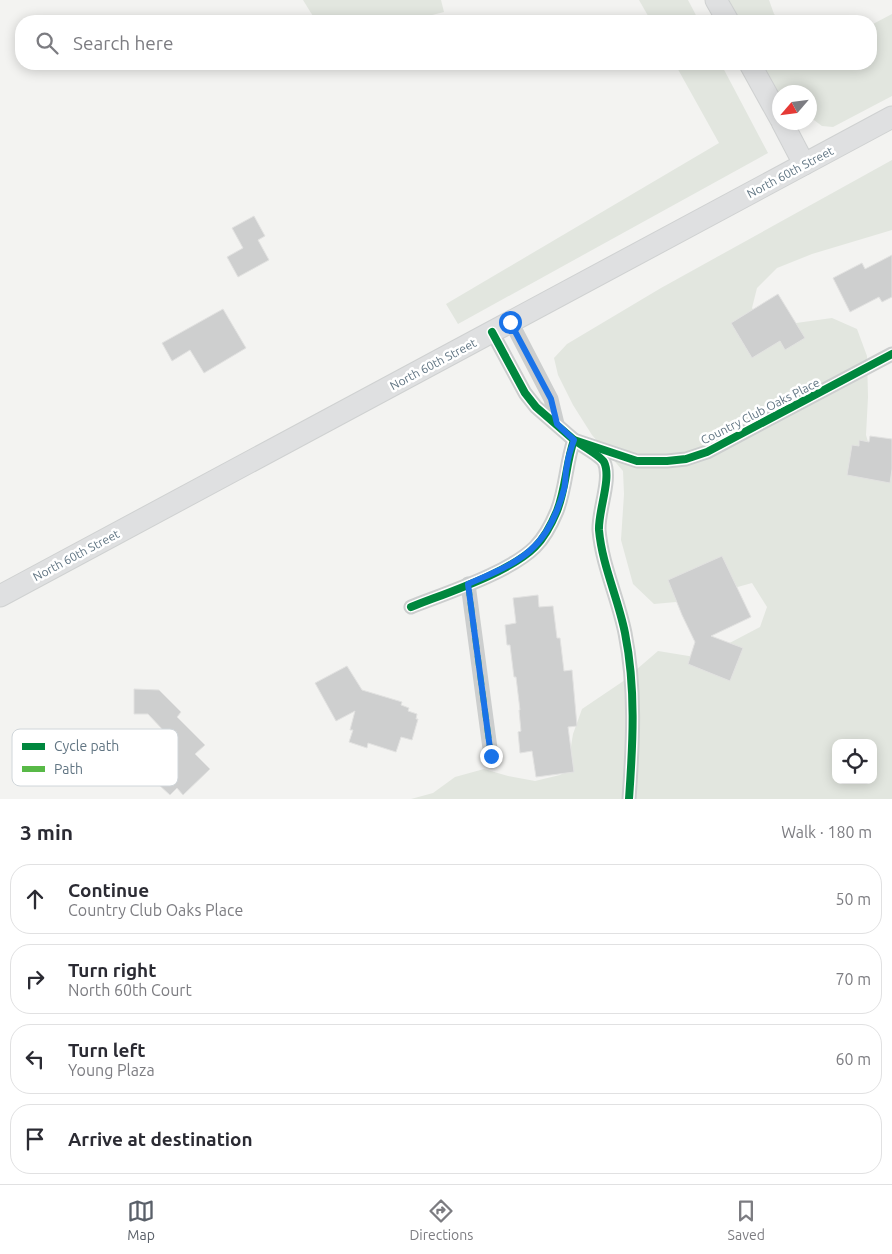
<!DOCTYPE html>
<meta charset="utf-8">
<style>
:root{--surface:#fff;--page:#f2f2f3;--text:#2b2b33;--muted:#7c7c81;--line:#e1e1e2;--accent:#5a6069}
body{margin:0;font-family:Ubuntu,sans-serif;background:var(--page);color:var(--text)}
.controls{position:absolute;right:15px;bottom:15px;display:grid;overflow:hidden;border-radius:10px;box-shadow:0 2px 12px #0003}
.controls button{width:45px;height:45px;display:grid;place-items:center;padding:0;border:0;border-bottom:1px solid var(--line);background:var(--surface);color:var(--text);font:25px sans-serif}
.compass{position:absolute;left:772px;top:85px;width:45px;height:45px;border-radius:50%;background:var(--surface);box-shadow:0 2px 12px #0003;rotate:242deg}
.stop{position:absolute;width:15px;height:15px;margin:-11px;border:4px solid #1a73e8;border-radius:50%;background:#fff}
.stop.end{background:#1a73e8;border-color:#fff;box-shadow:0 1px 5px #0008}
.list{margin:0;padding:0;list-style:none}
h2{display:flex;justify-content:space-between;align-items:center;height:65px;margin:0;padding:0 20px;font-size:21px}
h2 small{font-size:16px;font-weight:400;color:var(--muted)}
.list li{display:grid;grid-template-columns:32px 1fr auto;gap:15px;align-items:center;box-sizing:border-box;height:70px;margin:0 10px 10px;padding:0 10px;border:1px solid var(--line);border-radius:20px}
.list b{display:block;font-size:19px;white-space:nowrap}
.list p{margin:0;font-size:16px;white-space:nowrap;color:var(--muted)}
.list em{font-size:16px;font-style:normal;color:var(--muted)}
.icon{flex:none;width:28px;height:28px;fill:none;stroke:currentColor;stroke-width:2;stroke-linecap:round;stroke-linejoin:round}
.map{position:relative;flex:none;width:892px;height:799px;overflow:hidden}
.search{position:absolute;background:var(--surface);box-shadow:0 2px 12px #0003;left:15px;right:15px;top:15px;height:55px;display:flex;align-items:center;gap:12px;box-sizing:border-box;padding:0 18px;border-radius:20px;color:var(--muted);font-size:19px}
.sheet{height:385px;background:var(--surface)}
nav{display:flex;justify-content:space-around;align-items:center;box-sizing:border-box;height:70px;border-top:1px solid var(--line);background:var(--surface);font-size:14px;color:var(--muted)}
nav a{display:grid;justify-items:center;gap:2px}
nav .on{color:var(--accent)}
.map>svg:first-child{display:block}
</style>
<div class="map">
<svg width="892" height="799" viewBox="0 0 892 799">
<rect width="100%" height="100%" fill="#f3f3f1"/>
<g fill="#e2e6df" fill-rule="evenodd">
<path d="M303,0H441L444,12L409,21H316Z"/>
<path d="M639,0H688L699,21H651Z"/>
<path d="M727,0H769L774,14L782,21H738Z"/>
<path d="M892,14V96L833,127L822,126L810,117V92H780L779,96L761,64H871V25Z"/>
<path d="M675,64H721L768,153L458,324L446,304L719,143Z"/>
<path d="M892,160V230L812,254L777,268L757,288L752,308L760,320L789,324L832,318L857,329L867,356L868,397L866,435L869,445L892,441V799H411L433,793L455,777L484,769L508,776L535,781L560,775L567,771L573,734L582,709L622,682L658,651L701,658L760,627L767,607L752,583L687,601L654,604L633,584L621,540L624,494L623,471L592,435L573,405L558,375L554,358L567,344L661,288ZM836,743H873V780H836Z"/>
</g>
<g fill="#cecfcf" stroke="#e2e2e1">
<path d="M254,216L265,236L258,240L269,260L238,277L227,257L243,248L232,228Z"/>
<path d="M892,255V297L882,302L879,297L850,312L833,278L862,263L865,269Z"/>
<path d="M778,294L805,338L785,350L780,341L752,358L731,323Z"/>
<path d="M223,309L246,348L204,373L190,350L172,361L162,343Z"/>
<path d="M870,436L892,439V469L890,483L847,475L852,445L859,446V440L869,442Z"/>
<path d="M722,556L751,617L711,636L743,648L730,681L688,664L695,642L682,615L668,580Z"/>
<path d="M538,595L539,607L553,606L557,638H560L564,671L572,670L577,726L568,727L574,772L536,777L532,751L520,753L518,732L521,731L519,710H520L516,677H514L510,645H507L505,625L516,623L513,598Z"/>
<path d="M347,666L362,690L402,702L401,705L409,708L408,711L417,714L416,719H418L412,740L401,737L396,752L368,743L367,748L349,742L353,730H350L355,711L336,721L315,683Z"/>
<path d="M134,689L159,690L181,712L177,717L205,745L195,754L210,769L183,795L177,788L170,795L158,784L160,781L139,759L164,731L148,714H134Z"/>
</g>
<g fill="none" stroke-linecap="round" stroke-linejoin="round">
<defs>
<g id="secondary">
<path d="M716,0L728,21"/>
<path d="M750,64L780,118"/>
<path d="M782,122L804,164"/>
<path d="M0,596L892,117"/>
</g>
</defs>
<use href="#secondary" stroke="#cfd1d1" stroke-width="23"/>
<g stroke="#cccece" stroke-width="15">
<path d="M511,322L551,399L557,424"/>
<path d="M492,332L525,393L536,407L574,440L637,461H667L686,459L707,452L892,354"/>
<path d="M468,584L491,756"/>
<path d="M411,607C446,593 509,573 535,547C545,537 552,523 557,511C566,488 566,463 574,440C581,445 601,456 604,462C612,478 598,511 599,530C602,565 618,598 625,633C636,688 633,743 629,799"/>
</g>
<use href="#secondary" stroke="#dfe0e1" stroke-width="21"/>
<path stroke="#58b947" stroke-width="6" stroke-dasharray="12 6" stroke-linecap="butt" d="M468,584L491,756"/>
<defs>
<g id="cycleway">
<path d="M492,332L525,393L536,407L574,440L637,461H667L686,459L707,452L892,354"/>
<path d="M411,607C446,593 509,573 535,547C545,537 552,523 557,511C566,488 566,463 574,440C581,445 601,456 604,462C612,478 598,511 599,530C602,565 618,598 625,633C636,688 633,743 629,799"/>
</g>
</defs>
<use href="#cycleway" stroke="#fff" stroke-width="11"/>
<use href="#cycleway" stroke="#00873e" stroke-width="8"/>
</g>
<g fill="none" stroke-linecap="round" stroke-linejoin="round">
<path stroke="#1a73e8" stroke-width="6" d="M491,756L468,584C522,561 548,549 564,489C566,481 565,473 567,466C568,457 571,448 574,440L557,424L551,399L510,322"/>
</g>
<g text-anchor="middle" dominant-baseline="central" stroke-width="5" stroke-linejoin="round" paint-order="stroke">
<g font-size="12" fill="#617583" stroke="#fff">
<text transform="translate(790 172) rotate(-28)">North 60th Street</text>
<text transform="translate(433 364) rotate(-28)">North 60th Street</text>
<text transform="translate(760 411) rotate(-27)">Country Club Oaks Place</text>
<text transform="translate(76 555) rotate(-28)">North 60th Street</text>
</g>
</g>
<rect x="12" y="729" width="166" height="57" rx="8" fill="#fff" stroke="#d0d6da" stroke-width="1"/>
<rect x="22" y="743" width="23" height="7" fill="#00873e"/>
<rect x="22" y="766" width="23" height="6" fill="#58b947"/>
<g font-size="14" fill="#617583">
<text x="54" y="751">Cycle path</text>
<text x="54" y="774">Path</text>
</g>
</svg>
<div class="controls">
<button><svg class="icon" aria-label="locate" viewBox="0 0 24 24"><circle cx="12" cy="12" r="6"/><path d="M12 2v4M12 18v4M2 12h4M18 12h4"/></svg></button>
</div>
<svg class="compass" viewBox="-18 -18 36 36"><path d="M0-13l5 13h-10z" fill="#e53935"/><path d="M0 13l5-13h-10z" fill="#7c7c81"/></svg>
<div class="stop" style="left:510px;top:322px"></div>
<div class="stop end" style="left:491px;top:756px"></div>
<div class="search"><svg class="icon" aria-label="search" viewBox="0 0 24 24"><circle cx="10" cy="10" r="6"/><path d="M15 15l6 6"/></svg>Search here</div>
</div>
<section class="sheet">
<h2>3 min<small>Walk · 180 m</small></h2>
<ul class="list">
<li><svg class="icon" aria-label="ahead" viewBox="0 0 24 24"><path d="M12 20V5M6 11l6-6 6 6"/></svg><div><b>Continue</b><p>Country Club Oaks Place</p></div><em>50 m</em></li>
<li><svg class="icon" aria-label="right" viewBox="0 0 24 24"><path d="M7 20v-9h11M14 6l5 5-5 5"/></svg><div><b>Turn right</b><p>North 60th Court</p></div><em>70 m</em></li>
<li><svg class="icon" aria-label="left" viewBox="0 0 24 24"><path d="M17 20v-9H6M10 6l-5 5 5 5"/></svg><div><b>Turn left</b><p>Young Plaza</p></div><em>60 m</em></li>
<li><svg class="icon" aria-label="arrive" viewBox="0 0 24 24"><path d="M6 21V4h12l-3 4 3 4H6"/></svg><div><b>Arrive at destination</b></div></li>
</ul>
</section>
<nav>
<a class="on"><svg class="icon" aria-label="map" viewBox="0 0 24 24"><path d="M3 6l6-2 6 2 6-2v14l-6 2-6-2-6 2zM9 4v14M15 6v14"/></svg>Map</a>
<a><svg class="icon" aria-label="directions" viewBox="0 0 24 24"><path d="M12 3l9 9-9 9-9-9zM9 14v-3h6M13 9l2 2-2 2"/></svg>Directions</a>
<a><svg class="icon" aria-label="saved" viewBox="0 0 24 24"><path d="M7 4h10v16l-5-4-5 4z"/></svg>Saved</a>
</nav>
